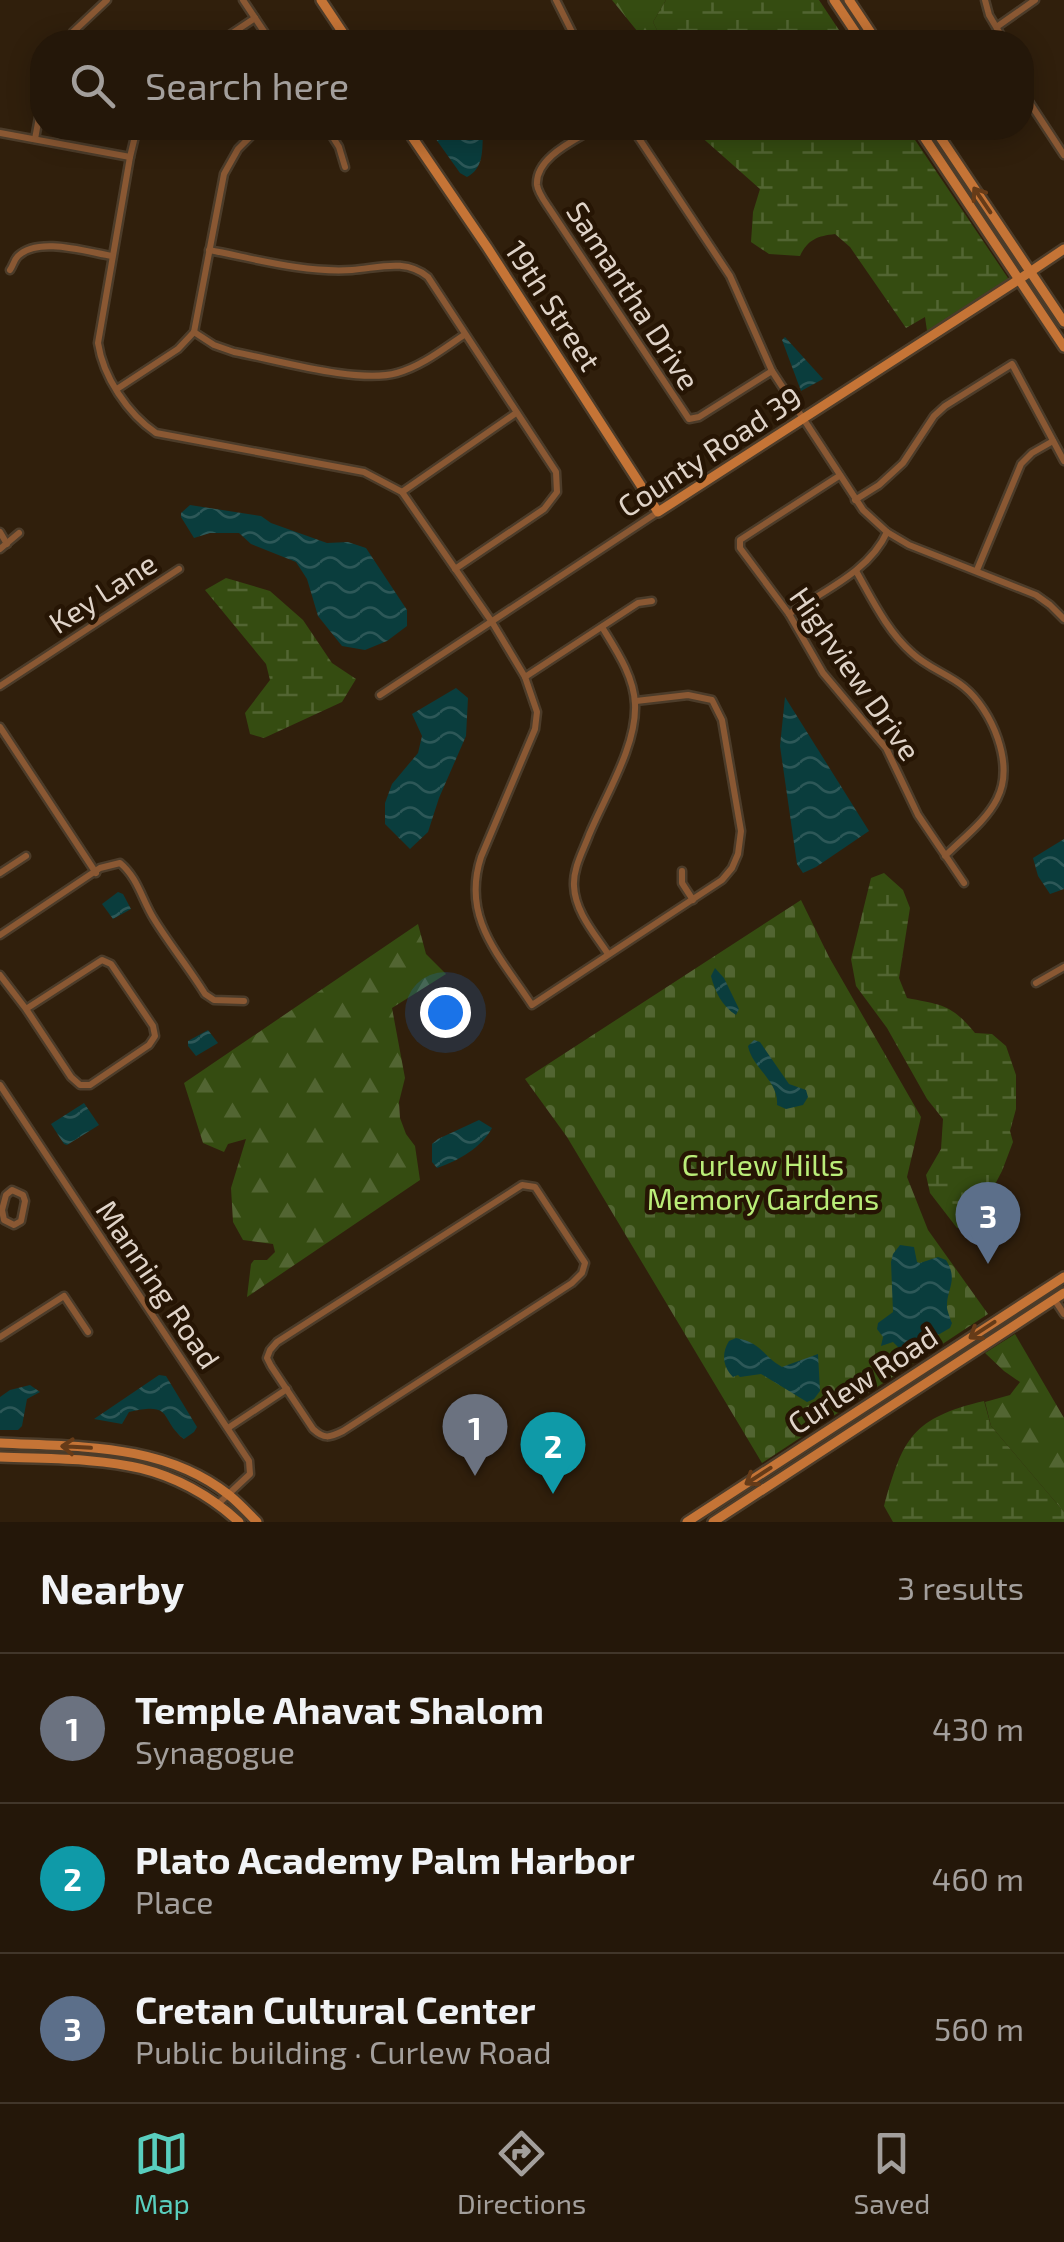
<!DOCTYPE html>
<meta charset="utf-8">
<style>
:root{--surface:#241709;--page:#302417;--text:#f1f3f6;--muted:#a39f9c;--line:#41362a;--accent:#59cebe}
body{margin:0;font-family:"Exo 2",sans-serif;background:var(--page);color:var(--text)}
.you{position:absolute;left:445px;top:1012px;width:35px;height:35px;margin:-25px;border:8px solid #fff;border-radius:50%;background:#1a73e8;box-shadow:0 0 0 15px #1a73e833}
.badge{display:grid;place-items:center;width:65px;height:65px;border-radius:50%;background:var(--accent);color:#fff;font-size:32px;font-weight:700}
.pin{position:absolute;translate:-50% -82px;filter:drop-shadow(0 2px 5px #0008)}
.pin::after{content:'';position:absolute;top:52px;width:35px;height:30px;background:inherit;clip-path:polygon(0 0,100% 0,50% 100%)}
.list{margin:0;padding:0;list-style:none}
h2{display:flex;justify-content:space-between;align-items:center;height:130px;margin:0;padding:0 40px;font-size:42px}
h2 small{font-size:32px;font-weight:400;color:var(--muted)}
.list li{display:grid;grid-template-columns:65px 1fr auto;gap:30px;align-items:center;box-sizing:border-box;height:150px;padding:0 40px;border-top:2px solid var(--line)}
.list b{display:block;font-size:38px;white-space:nowrap}
.list p{margin:0;font-size:32px;white-space:nowrap;color:var(--muted)}
.list em{font-size:32px;font-style:normal;color:var(--muted)}
.icon{flex:none;width:55px;height:55px;fill:none;stroke:currentColor;stroke-width:2;stroke-linecap:round;stroke-linejoin:round}
.map{position:relative;flex:none;width:1064px;height:1522px;overflow:hidden}
.search{position:absolute;background:var(--surface);box-shadow:0 5px 25px #0003;left:30px;right:30px;top:30px;height:110px;display:flex;align-items:center;gap:25px;box-sizing:border-box;padding:0 35px;border-radius:40px;color:var(--muted);font-size:38px}
.sheet{height:580px;background:var(--surface)}
nav{display:flex;justify-content:space-around;align-items:center;box-sizing:border-box;height:140px;border-top:2px solid var(--line);background:var(--surface);font-size:28px;color:var(--muted)}
nav a{display:grid;justify-items:center;gap:5px}
nav .on{color:var(--accent)}
.map>svg:first-child{display:block}
</style>
<div class="map">
<svg width="1064" height="1522" viewBox="0 0 1064 1522">
<defs>
<pattern id="forest-firs" width="22" height="20" patternUnits="userSpaceOnUse" patternTransform="scale(2.5)"><rect width="22" height="20" fill="#354c11"/><path d="M5 1l3.5 6h-7zM16 11l3.5 6h-7z" fill="#526532"/></pattern>
<pattern id="wetland-marsh" width="20" height="14" patternUnits="userSpaceOnUse" patternTransform="scale(2.5)"><rect width="20" height="14" fill="#354c11"/><path d="M1 5h8M5 5V1M11 12h8M15 12V8" fill="none" stroke="#526532"/></pattern>
<pattern id="cemetery-stones" width="16" height="16" patternUnits="userSpaceOnUse" patternTransform="scale(2.5)"><rect width="16" height="16" fill="#354c11"/><path d="M2 7V4a2 2 0 0 1 4 0v3zM10 15v-3a2 2 0 0 1 4 0v3z" fill="#526532"/></pattern>
<pattern id="water-waves" width="16" height="10" patternUnits="userSpaceOnUse" patternTransform="scale(2.5)"><rect width="16" height="10" fill="#0a3d3d"/><path d="M0 5q4-4 8 0t8 0" fill="none" stroke="#2d5858"/></pattern>
</defs>
<rect width="100%" height="100%" fill="#301f0c"/>
<g fill="url(#forest-firs)">
<path d="M612,0H666L653,22L663,42H646Z"/>
<path d="M418,924L426,954L446,974L392,1008L405,1078L399,1102L400,1118L406,1134L415,1146L420,1180L247,1297L251,1264L254,1260H267L275,1252L273,1244L243,1240L233,1222L231,1188L246,1139L228,1144L224,1152L203,1143L184,1083Z"/>
<path d="M1015,1334L1064,1418V1512L991,1426L985,1402L1010,1395L1020,1382L1004,1371L985,1353Z"/>
</g>
<g fill="url(#wetland-marsh)">
<path d="M666,0H819L847,42H663L653,22Z"/>
<path d="M699,128H907L1010,281L946,323L919,335L927,331L925,317L906,328L850,247L835,234C818,236 808,239 800,256L769,254L751,242L753,212L760,189L698,134Z"/>
<path d="M226,578L270,591L303,620L332,663L356,679L342,702L264,738L250,734L245,713L270,680L266,664L205,590Z"/>
<path d="M884,873L903,890L910,908L899,978L907,998C942,1005 951,1004 975,1033L992,1034L1006,1046L1016,1075V1109L1010,1131L1013,1142L1002,1171L991,1192L983,1225L957,1228L930,1193L926,1175L941,1149L943,1119L927,1099L887,1028L856,986L851,959L871,878Z"/>
<path d="M984,1401L991,1426L1064,1512V1522H893L884,1506C903,1437 913,1418 984,1401Z"/>
</g>
<path fill="url(#cemetery-stones)" d="M801,900L829,957L921,1117L907,1177L928,1230L988,1314L762,1463L567,1137L525,1079Z"/>
<g fill="url(#water-waves)">
<path d="M428,128H481L483,133C482,151 484,168 467,177L460,173Z"/>
<path d="M785,337L823,379L801,391L782,340Z"/>
<path d="M190,505L261,516L271,523L327,543L348,542L366,548L407,610V626L387,641L365,650L342,646L318,616L307,579L296,562L251,544L239,533H210L194,538L181,517V513Z"/>
<path d="M456,688L468,698L466,736L439,798L428,832L410,849L385,824V803L392,784L418,753L422,736L412,714Z"/>
<path d="M785,697L869,831L816,867L803,873L797,864L780,746Z"/>
<path d="M1064,839V889L1050,894L1038,876L1033,858Z"/>
<path d="M118,892L123,894L131,909L113,919L102,904Z"/>
<path d="M715,968L724,978L739,1009L736,1015C722,1006 715,992 711,976Z"/>
<path d="M208,1030L218,1043L196,1056L188,1046V1041Z"/>
<path d="M754,1040L760,1042L789,1084L806,1090L808,1097L803,1105L786,1109L777,1105C779,1081 752,1068 748,1046Z"/>
<path d="M84,1103L99,1125L67,1145L64,1144L51,1124Z"/>
<path d="M479,1120L492,1128C482,1147 458,1161 437,1168L432,1162V1144L438,1139Z"/>
<path d="M900,1245L914,1247L917,1262L920,1263L938,1257L946,1260C959,1281 946,1289 947,1308C947,1309 951,1322 952,1323L950,1328L912,1350L900,1349L893,1342L881,1346L883,1337L877,1329L878,1323L893,1312L891,1262L893,1254Z"/>
<path d="M736,1338C763,1343 762,1356 782,1367L818,1354L820,1391L814,1399L807,1402L761,1374L740,1377L738,1375L733,1377C723,1367 721,1354 729,1341Z"/>
<path d="M159,1375L166,1376L197,1427L194,1432L184,1439C159,1420 175,1401 129,1412L122,1424L94,1419Z"/>
<path d="M30,1385L40,1392L27,1399L22,1426L18,1430H0V1397L10,1390Z"/>
</g>
<g fill="none" stroke-linecap="round" stroke-linejoin="round">
<defs>
<g id="street">
<path d="M243,0L271,42"/>
<path d="M556,0L577,42"/>
<path d="M985,0L989,15L1005,42"/>
<path d="M998,26L1035,0"/>
<path d="M67,42L73,32L107,0"/>
<path d="M219,42L255,18"/>
<path d="M1022,91L1064,155"/>
<path d="M137,128L130,157L98,343C103,377 128,414 156,433L364,472L402,492L492,622L525,677L537,712L535,729L481,857C461,919 500,956 532,1005L722,880L732,868L738,854L741,831L722,720L712,700L688,695L636,701"/>
<path d="M327,128L339,147L345,167"/>
<path d="M595,128C576,140 535,157 537,185C538,193 545,202 549,208L689,419L699,417L772,371"/>
<path d="M632,128L730,276L772,371L863,510L887,532L909,545L1036,595L1050,605L1064,619"/>
<path d="M0,133L130,157"/>
<path d="M35,139L42,101"/>
<path d="M209,250C256,259 304,273 352,270C379,268 405,258 428,277L556,472L557,492L544,509L455,569"/>
<path d="M10,270C13,266 14,260 18,256C38,236 87,252 112,256"/>
<path d="M194,332L214,345L234,352C277,360 358,384 397,373C422,366 443,349 464,335"/>
<path d="M194,332L224,174L238,149L259,128"/>
<path d="M117,389L178,349L194,332"/>
<path d="M839,476L740,540V548L789,614L823,673L886,748L918,815L964,883"/>
<path d="M402,492L516,413"/>
<path d="M855,500L879,485L903,463L934,416L945,406L1012,364L1064,461"/>
<path d="M0,532L7,544"/>
<path d="M0,549L19,533"/>
<path d="M977,570L1021,464L1032,453L1053,441"/>
<path d="M856,571C872,599 887,631 912,653C928,668 948,674 964,687C992,710 1015,764 997,799C986,821 963,838 945,856"/>
<path d="M789,614C823,591 870,571 887,532"/>
<path d="M602,627C616,650 634,676 635,704C637,746 605,796 589,835C583,851 573,868 574,886C575,912 595,934 608,954"/>
<path d="M525,677L638,603L652,601"/>
<path d="M0,686L179,569"/>
<path d="M380,695L658,512"/>
<path d="M0,727L96,873"/>
<path d="M682,871V883L693,900"/>
<path d="M0,873L26,856"/>
<path d="M0,935L100,868L120,863C138,878 142,900 154,919C170,945 189,968 205,994L214,1000L244,1001"/>
<path d="M0,975L26,1009L71,1077L80,1085H90L149,1045L155,1036L153,1026L111,964L102,960L26,1009"/>
<path d="M1036,983L1064,967"/>
<path d="M0,1085L249,1461L250,1474L218,1504"/>
<path d="M522,1185L535,1187L585,1263L582,1273L572,1283L343,1431C329,1438 324,1439 313,1429L271,1366L267,1358L270,1350L277,1342Z"/>
<path d="M12,1190L23,1195L25,1201L21,1221L14,1225L4,1220L2,1210L6,1195Z"/>
<path d="M1054,1299L1064,1314"/>
<path d="M0,1337L64,1296L88,1332"/>
<path d="M228,1428L287,1389"/>
</g>
<g id="secondary">
<path d="M321,0L349,42"/>
<path d="M834,0L862,42"/>
<path d="M849,0L877,42"/>
<path d="M406,128L487,247L658,512L1012,284L1064,249"/>
<path d="M918,128L1064,347"/>
<path d="M934,128L1064,322"/>
<path d="M0,1443C79,1447 164,1443 229,1495C239,1503 248,1513 257,1522"/>
<path d="M0,1457C95,1461 164,1454 239,1522"/>
<path d="M687,1522L1064,1277"/>
<path d="M713,1522L1064,1293"/>
</g>
</defs>
<use href="#street" stroke="#4c3c2a" stroke-width="11"/>
<use href="#secondary" stroke="#4c3c2a" stroke-width="14"/>
<use href="#street" stroke="#8a5833" stroke-width="6"/>
<use href="#secondary" stroke="#c57436" stroke-width="9"/>
</g>
<defs><path id="oneway-shaft" d="M-6 0H5M1.5-3L5.5 0L1.5 3" fill="none" stroke-width="1.6" stroke-linecap="round" stroke-linejoin="round" transform="scale(2.5)"/></defs>
<g stroke="#663b18">
<use href="#oneway-shaft" transform="translate(982 200) rotate(-124)"/>
<use href="#oneway-shaft" transform="translate(982 1330) rotate(147)"/>
<use href="#oneway-shaft" transform="translate(76 1447) rotate(-177)"/>
<use href="#oneway-shaft" transform="translate(758 1476) rotate(147)"/>
</g>
<g text-anchor="middle" dominant-baseline="central" stroke-width="9" stroke-linejoin="round" paint-order="stroke">
<g font-size="30" fill="#dfd3c8" stroke="#261504">
<text transform="translate(634 295) rotate(57)">Samantha Drive</text>
<text transform="translate(554 305) rotate(57)">19th Street</text>
<text transform="translate(709 451) rotate(-33)">County Road 39</text>
<text transform="translate(102 592) rotate(-33)">Key Lane</text>
<text transform="translate(856 673) rotate(55)">Highview Drive</text>
<text transform="translate(159 1284) rotate(56)">Manning Road</text>
<text transform="translate(862 1379) rotate(-33)">Curlew Road</text>
</g>
<g font-size="30" fill="#baed78" stroke="#261504">
<text x="763" y="1164">Curlew Hills<tspan x="763" dy="34">Memory Gardens</tspan></text>
</g>
</g>
</svg>
<div class="you"></div>
<div class="pin badge" style="left:475px;top:1476px;background:#6b7280">1</div>
<div class="pin badge" style="left:553px;top:1494px;background:#0f9aa8">2</div>
<div class="pin badge" style="left:988px;top:1264px;background:#5c6f8a">3</div>
<div class="search"><svg class="icon" aria-label="search" viewBox="0 0 24 24"><circle cx="10" cy="10" r="6"/><path d="M15 15l6 6"/></svg>Search here</div>
</div>
<section class="sheet">
<h2>Nearby<small>3 results</small></h2>
<ul class="list">
<li><span class="badge" style="background:#6b7280">1</span><div><b>Temple Ahavat Shalom</b><p>Synagogue</p></div><em>430 m</em></li>
<li><span class="badge" style="background:#0f9aa8">2</span><div><b>Plato Academy Palm Harbor</b><p>Place</p></div><em>460 m</em></li>
<li><span class="badge" style="background:#5c6f8a">3</span><div><b>Cretan Cultural Center</b><p>Public building · Curlew Road</p></div><em>560 m</em></li>
</ul>
</section>
<nav>
<a class="on"><svg class="icon" aria-label="map" viewBox="0 0 24 24"><path d="M3 6l6-2 6 2 6-2v14l-6 2-6-2-6 2zM9 4v14M15 6v14"/></svg>Map</a>
<a><svg class="icon" aria-label="directions" viewBox="0 0 24 24"><path d="M12 3l9 9-9 9-9-9zM9 14v-3h6M13 9l2 2-2 2"/></svg>Directions</a>
<a><svg class="icon" aria-label="saved" viewBox="0 0 24 24"><path d="M7 4h10v16l-5-4-5 4z"/></svg>Saved</a>
</nav>
